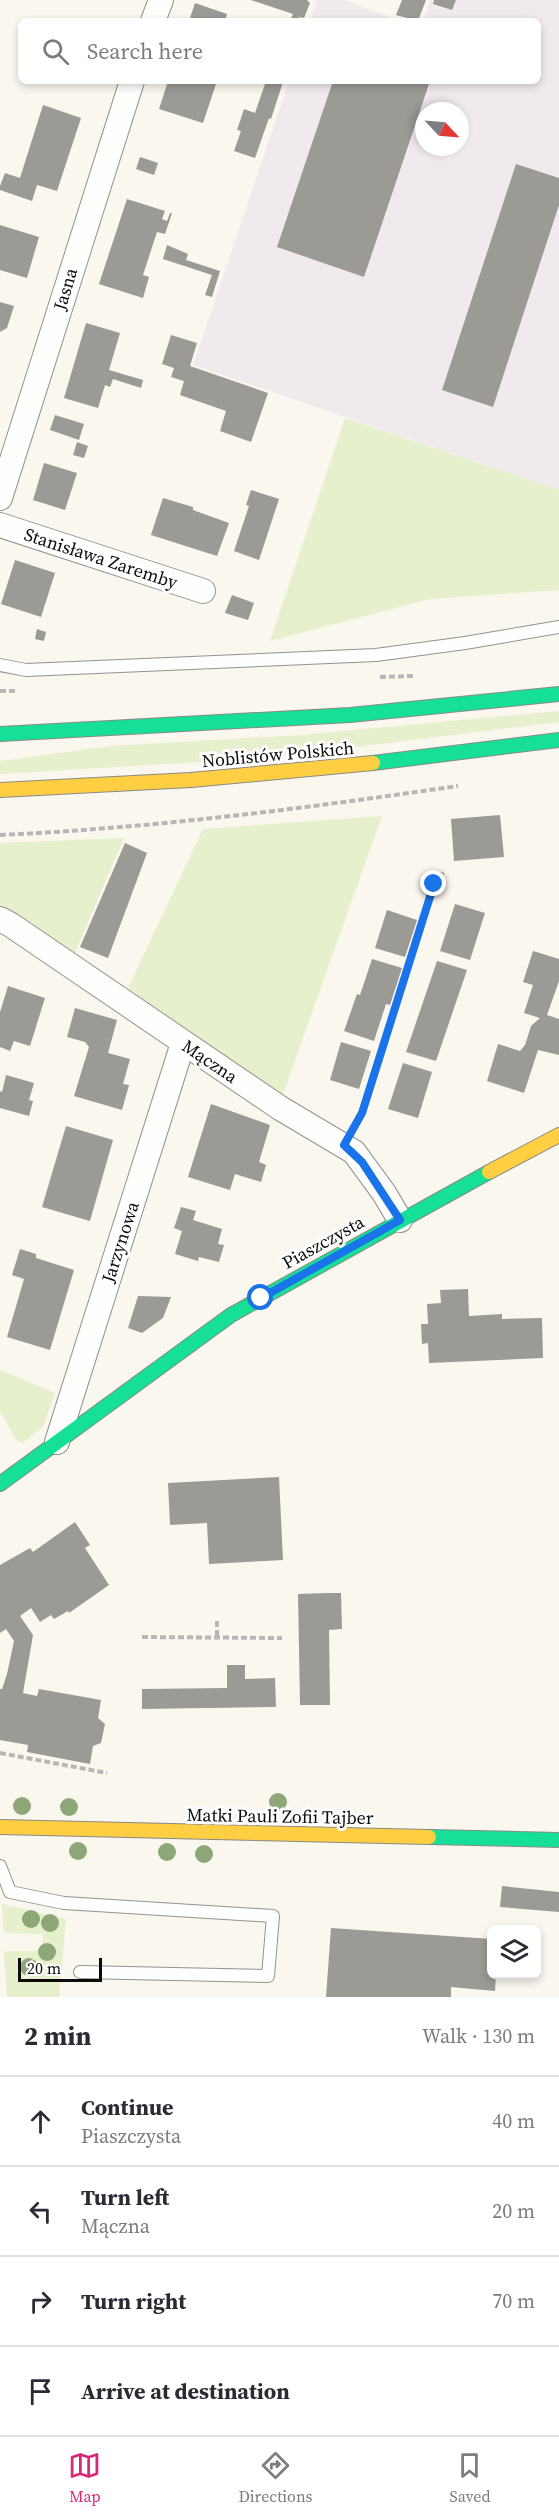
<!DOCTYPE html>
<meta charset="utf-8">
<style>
:root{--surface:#fff;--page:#f7f7f7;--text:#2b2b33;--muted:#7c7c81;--line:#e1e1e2;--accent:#db2777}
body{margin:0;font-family:"Source Serif 4",serif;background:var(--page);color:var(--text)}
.controls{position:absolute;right:18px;bottom:18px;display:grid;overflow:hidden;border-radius:9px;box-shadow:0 3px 9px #0003}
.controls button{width:54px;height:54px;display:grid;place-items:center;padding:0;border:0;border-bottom:2px solid var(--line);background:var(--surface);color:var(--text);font:30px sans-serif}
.compass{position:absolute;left:415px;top:102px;width:54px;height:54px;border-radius:50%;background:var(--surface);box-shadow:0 3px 9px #0003;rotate:116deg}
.scale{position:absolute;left:18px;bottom:15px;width:84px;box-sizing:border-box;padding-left:6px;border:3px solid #0c0c0c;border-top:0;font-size:16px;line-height:21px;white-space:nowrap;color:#0c0c0c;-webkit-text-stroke:4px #fff;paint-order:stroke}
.stop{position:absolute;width:18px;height:18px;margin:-14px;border:4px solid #1a73e8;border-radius:50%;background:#fff}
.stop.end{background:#1a73e8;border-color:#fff;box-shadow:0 2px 6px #0008}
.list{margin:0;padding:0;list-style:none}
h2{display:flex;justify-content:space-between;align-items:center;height:78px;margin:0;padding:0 24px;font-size:26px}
h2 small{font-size:20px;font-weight:400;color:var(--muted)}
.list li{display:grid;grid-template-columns:39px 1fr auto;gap:18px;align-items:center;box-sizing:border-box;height:90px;padding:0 24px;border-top:2px solid var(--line)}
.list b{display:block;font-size:22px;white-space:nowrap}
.list p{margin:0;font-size:20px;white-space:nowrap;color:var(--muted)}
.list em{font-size:20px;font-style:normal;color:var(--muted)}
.icon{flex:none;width:33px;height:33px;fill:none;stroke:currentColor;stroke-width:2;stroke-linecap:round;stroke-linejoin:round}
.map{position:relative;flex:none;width:559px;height:1997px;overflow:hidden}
.search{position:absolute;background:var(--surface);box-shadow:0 3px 9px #0003;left:18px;right:18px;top:18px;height:66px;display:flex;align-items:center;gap:15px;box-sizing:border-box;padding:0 21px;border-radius:9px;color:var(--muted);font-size:22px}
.sheet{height:438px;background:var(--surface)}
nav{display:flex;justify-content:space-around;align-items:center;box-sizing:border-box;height:84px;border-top:2px solid var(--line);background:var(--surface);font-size:16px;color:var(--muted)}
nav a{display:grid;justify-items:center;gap:3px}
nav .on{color:var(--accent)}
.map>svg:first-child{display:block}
</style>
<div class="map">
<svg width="559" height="1997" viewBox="0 0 559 1997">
<rect width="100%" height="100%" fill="#faf7ef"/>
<g fill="#f0eaed" fill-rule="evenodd">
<path d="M317,0H344L401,21H310Z"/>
<path d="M430,0H559V490L193,365L289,81H538V21H424ZM424,111H460V147H424Z"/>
</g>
<g fill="#e7f0cd">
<path d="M345,418L559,490V590L430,599L270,641Z"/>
<path d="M559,711V722L267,758L0,774V761L111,746L300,735Z"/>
<path d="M382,816L282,1097L128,988L203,829Z"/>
<path d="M124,838L74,955L0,910V843Z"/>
<path d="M0,1370L55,1393L43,1427L23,1443L16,1440L0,1411Z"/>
<path d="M2,1904L66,1919L59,1997H7L4,1951H42L43,1934L4,1933Z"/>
</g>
<g fill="#9c9a95">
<path d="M251,0H307L310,3L304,18L296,16L309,21H290L293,14Z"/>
<path d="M402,0H426L418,21L396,15Z"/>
<path d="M434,0H456L452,10L433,4Z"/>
<path d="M195,3L227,14L225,21H189Z"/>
<path d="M168,81H217L203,123L159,109Z"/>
<path d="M266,81L283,82L271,119L269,118L255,158L234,151L241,131L237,130L244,109L255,113Z"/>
<path d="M333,81H430L364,277L277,247Z"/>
<path d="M43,105L81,118L57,191L37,185L32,201L0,190V186L5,173L20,178Z"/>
<path d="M140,157L158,163L154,175L136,169Z"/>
<path d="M516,164L559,178V205L493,407L442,390Z"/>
<path d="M127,199L165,211L162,219L167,221L170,213H172L165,234L157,232L143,275L149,277L143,298L99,284Z"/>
<path d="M0,225L39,237L27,278L0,270Z"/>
<path d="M167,245L188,254L186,260L220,271L212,297L205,295L212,275L163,259Z"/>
<path d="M0,302L14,306L7,328L0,332Z"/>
<path d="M86,323L120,333L109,370L143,380L141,388L113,379L110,387L105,385L98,408L64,398Z"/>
<path d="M171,335L197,343L190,366L268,393L251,442L220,431L226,411L180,395L184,381L171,377L174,368L162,364Z"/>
<path d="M55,415L84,424L79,440L50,430Z"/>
<path d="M77,442L88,446L84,458L73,455Z"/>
<path d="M44,463L77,473L65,510L33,500Z"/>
<path d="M251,490L279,499L259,560L234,551L249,506L246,505Z"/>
<path d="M163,498L193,507V510L229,523L217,556L151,535Z"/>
<path d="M15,560L55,573L41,617L1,604Z"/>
<path d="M232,595L254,603L248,620L225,613Z"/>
<path d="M37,629L46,632L44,641L35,639Z"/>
<path d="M500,815L504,857L454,861L451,819Z"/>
<path d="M125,843L147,853L108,958L80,947Z"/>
<path d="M455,904L485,913L470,960L440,951Z"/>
<path d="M387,910L417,920L405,957L375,948Z"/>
<path d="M533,951L559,959V981L547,1015L559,1019V1055L538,1050L524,1093L487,1081L498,1044L520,1051L525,1045L531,1026L540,1018L524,1013L533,985L523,982Z"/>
<path d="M372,959L402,968L390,1005L386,1004L374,1041L344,1031L357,994L360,995Z"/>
<path d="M437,961L467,970L436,1061L406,1052Z"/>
<path d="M8,986L45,998L30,1046L14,1041L10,1051L0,1047V1012Z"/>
<path d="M75,1008L117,1020L108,1053L130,1059L123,1084L129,1085L122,1110L74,1096L89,1047L85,1042L67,1037Z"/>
<path d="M341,1042L371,1051L359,1089L330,1080Z"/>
<path d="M403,1063L432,1072L418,1118L388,1109Z"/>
<path d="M6,1075L34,1083L29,1100L33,1101L29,1116L0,1108V1091L2,1092Z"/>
<path d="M211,1104L270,1125L259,1162L266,1165L261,1182L235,1174L230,1190L188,1177Z"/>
<path d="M66,1126L113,1140L90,1221L42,1207Z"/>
<path d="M181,1207L196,1211L193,1220L222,1229L218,1244L224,1245L219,1262L199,1257L198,1261L175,1254L182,1231L174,1228Z"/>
<path d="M20,1249L36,1254V1258L74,1270L50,1350L7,1337L24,1279L12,1275Z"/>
<path d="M468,1289L469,1316L502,1314V1319L542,1318L543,1358L429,1363L428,1343L422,1344L421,1324H428L427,1304L441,1303L440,1290Z"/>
<path d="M138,1296L171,1297L163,1318L142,1333L128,1328Z"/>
<path d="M279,1477L283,1560L209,1564L207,1523L170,1525L168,1483Z"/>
<path d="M75,1522L90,1545L85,1548L109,1585L69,1613L68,1611L54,1619L51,1615L40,1622L31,1608L20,1616L33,1635L23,1693L37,1696L39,1689L101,1700L98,1718L105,1724L101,1743L93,1746L90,1764L27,1752L28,1745L0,1740V1689H2L7,1674L14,1641L6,1629L0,1633V1565L30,1548L33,1552Z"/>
<path d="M328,1593H341L342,1629L329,1630L330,1705H300L298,1594Z"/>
<path d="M227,1665H245V1679L275,1678L276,1707L142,1709V1689L227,1688Z"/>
<path d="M502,1886L559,1892V1912L500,1907Z"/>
<path d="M331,1928L492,1939V1974H496L495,1991L451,1987V1997H326Z"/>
</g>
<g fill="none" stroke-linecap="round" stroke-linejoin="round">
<defs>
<g id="lane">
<path d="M0,665L26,670L376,655L465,643L559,627"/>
<path d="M0,1866L10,1892L64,1903L273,1916L268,1976L80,1972"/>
</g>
<g id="street">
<path d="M153,21L161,0"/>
<path d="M0,498L132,81"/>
<path d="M0,525L203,591"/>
<path d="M0,919L11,925L280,1108L354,1152L384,1193L400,1220"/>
<path d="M57,1442L183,1043"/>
</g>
<g id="fast">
<path d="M0,734L350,715L559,694"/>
<path d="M373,763L559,740"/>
<path d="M0,1484L231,1315L489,1172"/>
<path d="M429,1837L559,1840"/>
</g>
<g id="slow">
<path d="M0,790L191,780L373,763"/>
<path d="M489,1172L559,1135"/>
<path d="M0,1827L429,1837"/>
</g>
</defs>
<use href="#lane" stroke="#93928e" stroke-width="14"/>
<use href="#street" stroke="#93928e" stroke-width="26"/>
<use href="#fast" stroke="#8a8885" stroke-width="16"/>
<use href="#slow" stroke="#8a8885" stroke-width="16"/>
<g stroke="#b7b6b5" stroke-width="4" stroke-dasharray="6 3" stroke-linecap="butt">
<path d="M380,677L415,676"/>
<path d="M0,691H16"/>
<path d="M0,835C154,828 306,808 458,786"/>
<path d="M357,1124L434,884L444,872"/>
<path d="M217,1621V1637"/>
<path d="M142,1637L282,1638"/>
<path d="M0,1753L107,1773"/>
</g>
<use href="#lane" stroke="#fefefd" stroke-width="12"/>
<use href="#street" stroke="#fefefd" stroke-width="24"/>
<use href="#fast" stroke="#16e098" stroke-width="14"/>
<use href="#slow" stroke="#ffcf43" stroke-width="14"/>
</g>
<g fill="#8da779">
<circle cx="278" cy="1802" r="9"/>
<circle cx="22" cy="1806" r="9"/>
<circle cx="69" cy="1807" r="9"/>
<circle cx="78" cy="1851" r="9"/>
<circle cx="167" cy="1852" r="9"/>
<circle cx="204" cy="1854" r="9"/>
<circle cx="31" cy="1919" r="9"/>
<circle cx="50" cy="1923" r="9"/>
<circle cx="47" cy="1952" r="9"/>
<circle cx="29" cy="1967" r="9"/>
</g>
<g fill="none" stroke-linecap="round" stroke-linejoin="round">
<path stroke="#1a73e8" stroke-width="8" d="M261,1298L400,1220L362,1162L344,1145L362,1113L434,884"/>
</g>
<g text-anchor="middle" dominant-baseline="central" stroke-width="6" stroke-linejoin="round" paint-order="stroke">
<g font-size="18" fill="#0c0c0c" stroke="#fff">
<text transform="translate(65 289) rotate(-73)">Jasna</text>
<text transform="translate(101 558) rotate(18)">Stanisława Zaremby</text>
<text transform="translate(278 754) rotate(-5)">Noblistów Polskich</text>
<text transform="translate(210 1061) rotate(34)">Mączna</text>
<text transform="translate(120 1242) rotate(-72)">Jarzynowa</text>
<text transform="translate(323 1242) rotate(-29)">Piaszczysta</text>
<text transform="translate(280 1816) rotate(1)">Matki Pauli Zofii Tajber</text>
</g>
</g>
</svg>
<div class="controls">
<button><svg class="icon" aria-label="layers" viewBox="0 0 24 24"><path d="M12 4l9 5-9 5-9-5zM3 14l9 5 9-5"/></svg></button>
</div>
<svg class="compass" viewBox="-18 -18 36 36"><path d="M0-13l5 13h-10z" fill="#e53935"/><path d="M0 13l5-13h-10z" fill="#7c7c81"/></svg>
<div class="scale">20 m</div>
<div class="stop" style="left:261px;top:1298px"></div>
<div class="stop end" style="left:434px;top:884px"></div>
<div class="search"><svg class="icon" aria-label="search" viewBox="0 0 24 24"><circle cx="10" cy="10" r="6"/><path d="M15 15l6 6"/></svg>Search here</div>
</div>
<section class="sheet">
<h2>2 min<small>Walk · 130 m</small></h2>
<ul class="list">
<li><svg class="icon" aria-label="ahead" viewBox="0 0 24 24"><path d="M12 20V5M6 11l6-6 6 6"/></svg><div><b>Continue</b><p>Piaszczysta</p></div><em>40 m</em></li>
<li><svg class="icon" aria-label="left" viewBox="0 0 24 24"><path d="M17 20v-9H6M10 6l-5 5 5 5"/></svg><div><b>Turn left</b><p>Mączna</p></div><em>20 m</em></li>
<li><svg class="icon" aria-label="right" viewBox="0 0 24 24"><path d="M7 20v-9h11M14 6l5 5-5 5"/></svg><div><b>Turn right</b></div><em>70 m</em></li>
<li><svg class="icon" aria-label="arrive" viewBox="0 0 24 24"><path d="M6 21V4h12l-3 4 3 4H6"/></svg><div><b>Arrive at destination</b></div></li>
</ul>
</section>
<nav>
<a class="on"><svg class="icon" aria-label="map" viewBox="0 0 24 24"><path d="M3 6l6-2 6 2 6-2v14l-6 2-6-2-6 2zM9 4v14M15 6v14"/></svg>Map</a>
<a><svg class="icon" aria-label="directions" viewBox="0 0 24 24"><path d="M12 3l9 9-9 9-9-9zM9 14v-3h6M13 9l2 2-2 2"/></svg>Directions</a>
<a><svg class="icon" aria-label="saved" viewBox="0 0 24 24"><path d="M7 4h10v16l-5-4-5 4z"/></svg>Saved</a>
</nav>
